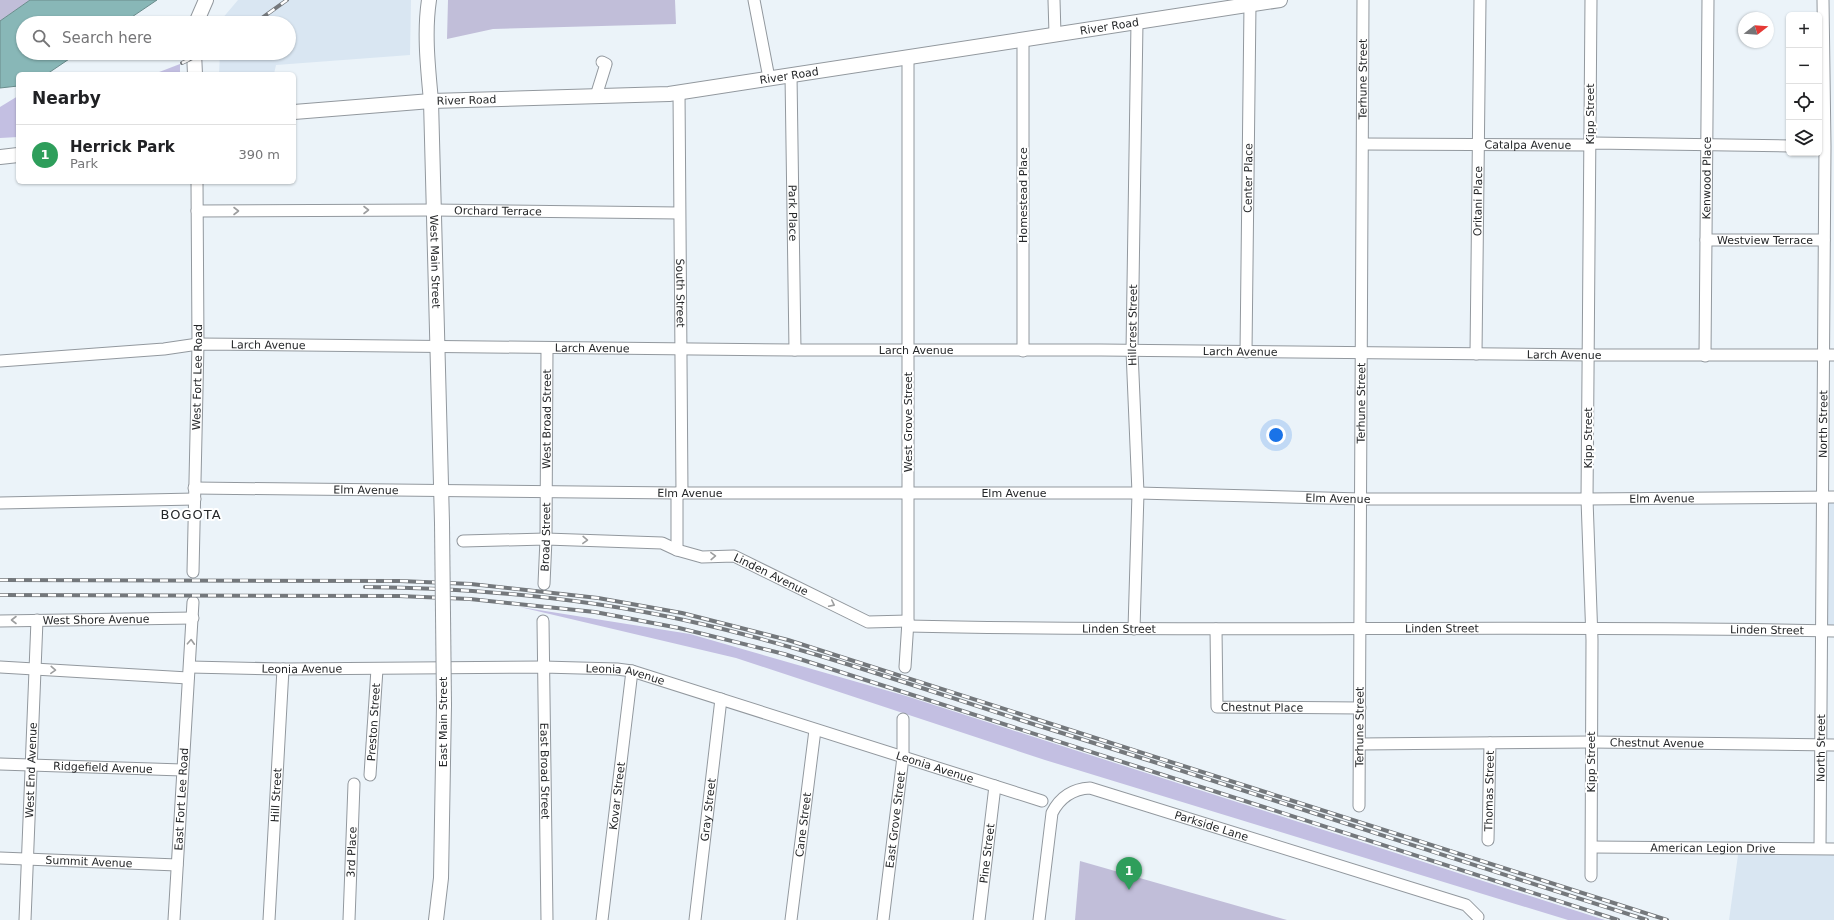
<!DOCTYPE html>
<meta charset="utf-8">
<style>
:root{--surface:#fff;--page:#f2f2f2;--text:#202124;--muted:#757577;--line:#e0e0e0;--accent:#ea580c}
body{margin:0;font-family:"DejaVu Sans",sans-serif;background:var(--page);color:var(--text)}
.controls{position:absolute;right:12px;top:12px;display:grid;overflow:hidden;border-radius:6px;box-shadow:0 1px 3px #0004}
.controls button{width:36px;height:36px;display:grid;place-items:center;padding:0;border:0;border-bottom:1px solid var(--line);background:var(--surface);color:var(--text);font:20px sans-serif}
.compass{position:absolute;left:1738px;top:12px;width:36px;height:36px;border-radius:50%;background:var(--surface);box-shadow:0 1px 3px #0004;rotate:73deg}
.you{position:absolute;left:1276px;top:435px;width:14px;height:14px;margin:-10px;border:3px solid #fff;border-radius:50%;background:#1a73e8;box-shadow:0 0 0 6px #1a73e833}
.badge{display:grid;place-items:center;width:26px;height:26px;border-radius:50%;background:var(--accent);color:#fff;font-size:13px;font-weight:700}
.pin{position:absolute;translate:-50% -33px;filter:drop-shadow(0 1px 2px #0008)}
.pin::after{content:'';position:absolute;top:21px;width:14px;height:12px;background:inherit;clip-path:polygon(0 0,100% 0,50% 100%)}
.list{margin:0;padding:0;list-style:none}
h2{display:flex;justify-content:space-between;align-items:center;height:52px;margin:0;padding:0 16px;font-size:17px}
h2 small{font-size:13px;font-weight:400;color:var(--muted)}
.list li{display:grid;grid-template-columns:26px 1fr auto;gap:12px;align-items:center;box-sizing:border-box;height:60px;padding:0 16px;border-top:1px solid var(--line)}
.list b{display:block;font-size:15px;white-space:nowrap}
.list p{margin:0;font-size:13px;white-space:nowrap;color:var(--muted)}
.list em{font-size:13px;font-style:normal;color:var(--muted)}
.icon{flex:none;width:22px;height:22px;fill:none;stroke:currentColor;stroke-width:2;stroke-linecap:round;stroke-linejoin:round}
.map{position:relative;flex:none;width:1834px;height:920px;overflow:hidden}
.search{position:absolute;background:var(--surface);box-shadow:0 1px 3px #0004;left:16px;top:16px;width:280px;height:44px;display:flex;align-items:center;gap:10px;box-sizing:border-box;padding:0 14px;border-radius:22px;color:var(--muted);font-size:15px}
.panel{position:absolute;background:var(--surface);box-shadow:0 1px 3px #0004;left:16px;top:72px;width:280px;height:112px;border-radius:6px}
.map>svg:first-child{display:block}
</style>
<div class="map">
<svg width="1834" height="920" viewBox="0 0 1834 920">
<rect width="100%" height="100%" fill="#ebf3f9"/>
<g fill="#d9e6f2">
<path d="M238,0H411L410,55L276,65L274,74H219L220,53H289V23H221V20Z"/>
<rect x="1821" y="497" width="13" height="134"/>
<path d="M1739,848L1834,849V920H1729Z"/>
</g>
<g fill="#c1bed9">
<path d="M0,0H30L0,21Z"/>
<path d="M448,0H675L676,24L493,29L447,39Z"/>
<path d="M1080,861L1287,920H1075Z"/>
</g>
<g fill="#c3bfe2">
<path d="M180,64V74H154Z"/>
<path d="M18,96V137L0,138V107Z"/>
<path d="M520,607L690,634L906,696L1605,920H1568L1045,760L736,658Z"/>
</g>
<path fill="#88b7b7" stroke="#6a8c8c" d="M30,0H157L123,23H23V53H78L47,74H18V86L0,88V21Z"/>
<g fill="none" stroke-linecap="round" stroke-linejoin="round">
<defs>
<g id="minor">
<path d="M754,0L769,78"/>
<path d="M1054,0L1055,34"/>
<path d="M1591,0L1587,499L1592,640L1591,876"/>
<path id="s1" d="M791,75L795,350"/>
<path id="s2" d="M679,92L682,493"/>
<path d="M596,96L606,64L602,62"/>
<path id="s3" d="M1363,144L1590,145L1593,143L1789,146"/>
<path id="s4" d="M197,211L435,210L679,213"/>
<path id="s5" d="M1706,240H1824"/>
<path d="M1023,351V39"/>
<path id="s6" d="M1246,352L1250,4"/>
<path id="s7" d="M1476,354L1480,0"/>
<path id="s8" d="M1705,356L1708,0"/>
<path id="s9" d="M0,361L164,349L198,344L795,350H1101L1588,355H1834"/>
<path id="s10" d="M194,488L677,493H1138L1361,499H1587L1834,497"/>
<path d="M0,503L195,499"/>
<path id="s11" d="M463,541L546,539L662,543L677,550L702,557L734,556L868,622L908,621"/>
<path d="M677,550V493"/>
<path id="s12" d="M193,572L198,344L197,182"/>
<path id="s13" d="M544,584L546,539L547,348"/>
<path id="s14" d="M0,621L193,618"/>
<path id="s15" d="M543,621L547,920"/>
<path id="s16" d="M908,626C1216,633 1525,624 1834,631"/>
<path id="s17" d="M1134,629L1138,493L1132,351L1137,22"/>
<path id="s18" d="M1216,629L1217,707L1360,708"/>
<path d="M0,667L188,678"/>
<path id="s19" d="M190,667L283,669L543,667L617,669L632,671L1042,801"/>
<path d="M905,667L908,621V57"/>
<path id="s20" d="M1360,744L1591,742L1834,745"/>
<path id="s21" d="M0,764L182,770"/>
<path id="s22" d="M370,775L377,669"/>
<path id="s23" d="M1359,806L1363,0"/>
<path id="s24" d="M1488,840L1490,743"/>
<path id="s25" d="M1592,847L1834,849"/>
<path id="s26" d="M1820,848L1825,146L1823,0"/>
<path id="s27" d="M0,858L177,865"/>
<path id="s28" d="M25,920L37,620"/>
<path id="s29" d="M174,920L193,602"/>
<path id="s30" d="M269,920L283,669"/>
<path id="s31" d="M349,920L354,784"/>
<path id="s32" d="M602,920L632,671"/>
<path id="s33" d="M695,920L721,699"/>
<path id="s34" d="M791,920L815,730"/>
<path id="s35" d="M883,920L903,757V719"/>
<path id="s36" d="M979,920L995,786"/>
<path id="s37" d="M1039,920L1052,813C1060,797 1072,789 1090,788L1466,905L1478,917"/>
</g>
<g id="major">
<path id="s38" d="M429,0C424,33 428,68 431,101L442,523"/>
<path d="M196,23L206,0"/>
<path d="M194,53L195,74"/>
<path id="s39" d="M294,112L431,101L669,94L1280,0"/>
<path d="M0,157L18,155"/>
<path d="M436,920L441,878L444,705"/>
</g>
</defs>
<use href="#minor" stroke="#92989e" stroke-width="13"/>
<use href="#major" stroke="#92989e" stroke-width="16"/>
<use href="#minor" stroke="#fff" stroke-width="11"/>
<use href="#major" stroke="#fff" stroke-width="14"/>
<defs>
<g id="rail">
<path d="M255,23L287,0"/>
<path d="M182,63L203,53"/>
<path d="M0,580L400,581L471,584L598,598L682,613L788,640L1667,920"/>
<path d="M365,587C472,588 579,597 684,620C803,646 919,688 1036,725C1240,788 1443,856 1647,920"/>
<path d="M0,595L399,596L470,599L595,612L679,628L784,654L1618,920"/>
</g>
</defs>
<use href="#rail" stroke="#74787c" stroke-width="4"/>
<use href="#rail" stroke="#fff" stroke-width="2.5" stroke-dasharray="8" stroke-linecap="butt"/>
<defs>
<path id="major-bridge" d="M442,523L444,705"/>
</defs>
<use href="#major-bridge" stroke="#92989e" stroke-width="16" stroke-linecap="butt"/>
<use href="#major-bridge" stroke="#fff" stroke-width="14"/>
</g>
<defs><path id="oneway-chevron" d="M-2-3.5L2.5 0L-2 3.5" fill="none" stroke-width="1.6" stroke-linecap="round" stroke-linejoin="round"/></defs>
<g stroke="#9d9e9f">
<use href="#oneway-chevron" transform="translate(366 210)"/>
<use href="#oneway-chevron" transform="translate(236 211)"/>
<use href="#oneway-chevron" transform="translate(585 540) rotate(2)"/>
<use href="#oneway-chevron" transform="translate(713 556) rotate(-2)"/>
<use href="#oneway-chevron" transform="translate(832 604) rotate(26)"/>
<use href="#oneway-chevron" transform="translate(14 620) rotate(180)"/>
<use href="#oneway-chevron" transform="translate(191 642) rotate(-87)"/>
<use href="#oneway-chevron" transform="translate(53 670) rotate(3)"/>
</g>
<g text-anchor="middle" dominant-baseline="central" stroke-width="4" stroke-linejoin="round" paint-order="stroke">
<g font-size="11" fill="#252729" stroke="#fff">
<text stroke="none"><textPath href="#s39" startOffset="821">River Road</textPath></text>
<text stroke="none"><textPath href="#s39" startOffset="497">River Road</textPath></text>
<text stroke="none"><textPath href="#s23" startOffset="727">Terhune Street</textPath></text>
<text stroke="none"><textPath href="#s39" startOffset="173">River Road</textPath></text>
<text transform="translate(1590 114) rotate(-90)">Kipp Street</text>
<text stroke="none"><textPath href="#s3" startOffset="165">Catalpa Avenue</textPath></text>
<text stroke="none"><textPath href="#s6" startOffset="174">Center Place</textPath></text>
<text stroke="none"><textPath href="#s8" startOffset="178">Kenwood Place</textPath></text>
<text transform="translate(1023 195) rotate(-90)">Homestead Place</text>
<text stroke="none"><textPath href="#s7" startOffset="153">Oritani Place</textPath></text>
<text stroke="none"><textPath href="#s4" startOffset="301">Orchard Terrace</textPath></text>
<text stroke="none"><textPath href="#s1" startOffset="138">Park Place</textPath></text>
<text stroke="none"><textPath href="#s5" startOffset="59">Westview Terrace</textPath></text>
<text stroke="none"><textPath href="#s38" startOffset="262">West Main Street</textPath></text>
<text stroke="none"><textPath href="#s2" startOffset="201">South Street</textPath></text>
<text stroke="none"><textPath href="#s17" startOffset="304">Hillcrest Street</textPath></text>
<text stroke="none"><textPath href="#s9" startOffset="269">Larch Avenue</textPath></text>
<text stroke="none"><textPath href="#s9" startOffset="593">Larch Avenue</textPath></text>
<text stroke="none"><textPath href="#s9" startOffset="917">Larch Avenue</textPath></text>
<text stroke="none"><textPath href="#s9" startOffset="1241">Larch Avenue</textPath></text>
<text stroke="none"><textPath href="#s9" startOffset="1565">Larch Avenue</textPath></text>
<text stroke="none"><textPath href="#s12" startOffset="195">West Fort Lee Road</textPath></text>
<text stroke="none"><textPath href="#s23" startOffset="403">Terhune Street</textPath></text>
<text stroke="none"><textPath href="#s13" startOffset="165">West Broad Street</textPath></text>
<text transform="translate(908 422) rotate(-90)">West Grove Street</text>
<text stroke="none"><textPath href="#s26" startOffset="424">North Street</textPath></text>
<text transform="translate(1588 438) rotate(-90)">Kipp Street</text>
<text stroke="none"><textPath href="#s10" startOffset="172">Elm Avenue</textPath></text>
<text stroke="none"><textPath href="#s10" startOffset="496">Elm Avenue</textPath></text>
<text stroke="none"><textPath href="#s10" startOffset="820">Elm Avenue</textPath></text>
<text stroke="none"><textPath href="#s10" startOffset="1144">Elm Avenue</textPath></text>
<text stroke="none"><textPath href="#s10" startOffset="1468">Elm Avenue</textPath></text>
<text stroke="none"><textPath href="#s13" startOffset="47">Broad Street</textPath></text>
<text stroke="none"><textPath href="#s11" startOffset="315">Linden Avenue</textPath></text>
<text stroke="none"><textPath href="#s14" startOffset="96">West Shore Avenue</textPath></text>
<text stroke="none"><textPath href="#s16" startOffset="211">Linden Street</textPath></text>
<text stroke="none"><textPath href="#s16" startOffset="534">Linden Street</textPath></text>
<text stroke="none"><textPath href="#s16" startOffset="859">Linden Street</textPath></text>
<text stroke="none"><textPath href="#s19" startOffset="112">Leonia Avenue</textPath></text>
<text stroke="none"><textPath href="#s19" startOffset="436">Leonia Avenue</textPath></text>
<text stroke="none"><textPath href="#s18" startOffset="123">Chestnut Place</textPath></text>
<text stroke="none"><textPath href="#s22" startOffset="53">Preston Street</textPath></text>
<text transform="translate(443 722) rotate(-90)">East Main Street</text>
<text stroke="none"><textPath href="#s23" startOffset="79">Terhune Street</textPath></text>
<text stroke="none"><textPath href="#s20" startOffset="297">Chestnut Avenue</textPath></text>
<text stroke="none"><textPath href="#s26" startOffset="100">North Street</textPath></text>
<text transform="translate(1591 762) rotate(-90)">Kipp Street</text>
<text stroke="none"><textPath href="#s21" startOffset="103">Ridgefield Avenue</textPath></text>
<text stroke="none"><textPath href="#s19" startOffset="760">Leonia Avenue</textPath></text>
<text stroke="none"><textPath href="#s28" startOffset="150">West End Avenue</textPath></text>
<text stroke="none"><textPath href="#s15" startOffset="150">East Broad Street</textPath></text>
<text stroke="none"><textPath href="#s24" startOffset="49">Thomas Street</textPath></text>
<text stroke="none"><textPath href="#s30" startOffset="125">Hill Street</textPath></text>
<text stroke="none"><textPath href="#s32" startOffset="125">Kovar Street</textPath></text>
<text stroke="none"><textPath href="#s29" startOffset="121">East Fort Lee Road</textPath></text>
<text stroke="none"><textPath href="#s33" startOffset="111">Gray Street</textPath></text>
<text stroke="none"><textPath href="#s35" startOffset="101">East Grove Street</textPath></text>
<text stroke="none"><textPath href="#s34" startOffset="96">Cane Street</textPath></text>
<text stroke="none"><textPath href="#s37" startOffset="283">Parkside Lane</textPath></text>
<text stroke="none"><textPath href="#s25" startOffset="121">American Legion Drive</textPath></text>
<text stroke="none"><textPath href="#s31" startOffset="68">3rd Place</textPath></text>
<text stroke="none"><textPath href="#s36" startOffset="67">Pine Street</textPath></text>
<text stroke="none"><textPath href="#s27" startOffset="89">Summit Avenue</textPath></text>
</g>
<g font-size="13" letter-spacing="1" fill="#252729" stroke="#fff">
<text x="191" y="514">BOGOTA</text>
</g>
</g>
</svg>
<div class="controls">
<button>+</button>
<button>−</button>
<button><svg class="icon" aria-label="locate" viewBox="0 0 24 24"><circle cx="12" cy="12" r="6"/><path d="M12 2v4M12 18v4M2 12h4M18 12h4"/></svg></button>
<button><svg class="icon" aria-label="layers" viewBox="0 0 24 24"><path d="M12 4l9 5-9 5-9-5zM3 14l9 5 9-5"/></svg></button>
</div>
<svg class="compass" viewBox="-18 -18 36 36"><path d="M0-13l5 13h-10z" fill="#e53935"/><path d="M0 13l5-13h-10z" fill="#757577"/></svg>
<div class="you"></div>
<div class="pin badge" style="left:1129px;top:890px;background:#2e9e5b">1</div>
<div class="search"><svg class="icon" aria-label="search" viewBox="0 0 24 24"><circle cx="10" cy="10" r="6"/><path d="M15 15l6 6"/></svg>Search here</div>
<section class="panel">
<h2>Nearby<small></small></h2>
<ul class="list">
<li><span class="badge" style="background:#2e9e5b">1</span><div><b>Herrick Park</b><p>Park</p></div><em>390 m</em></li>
</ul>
</section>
</div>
